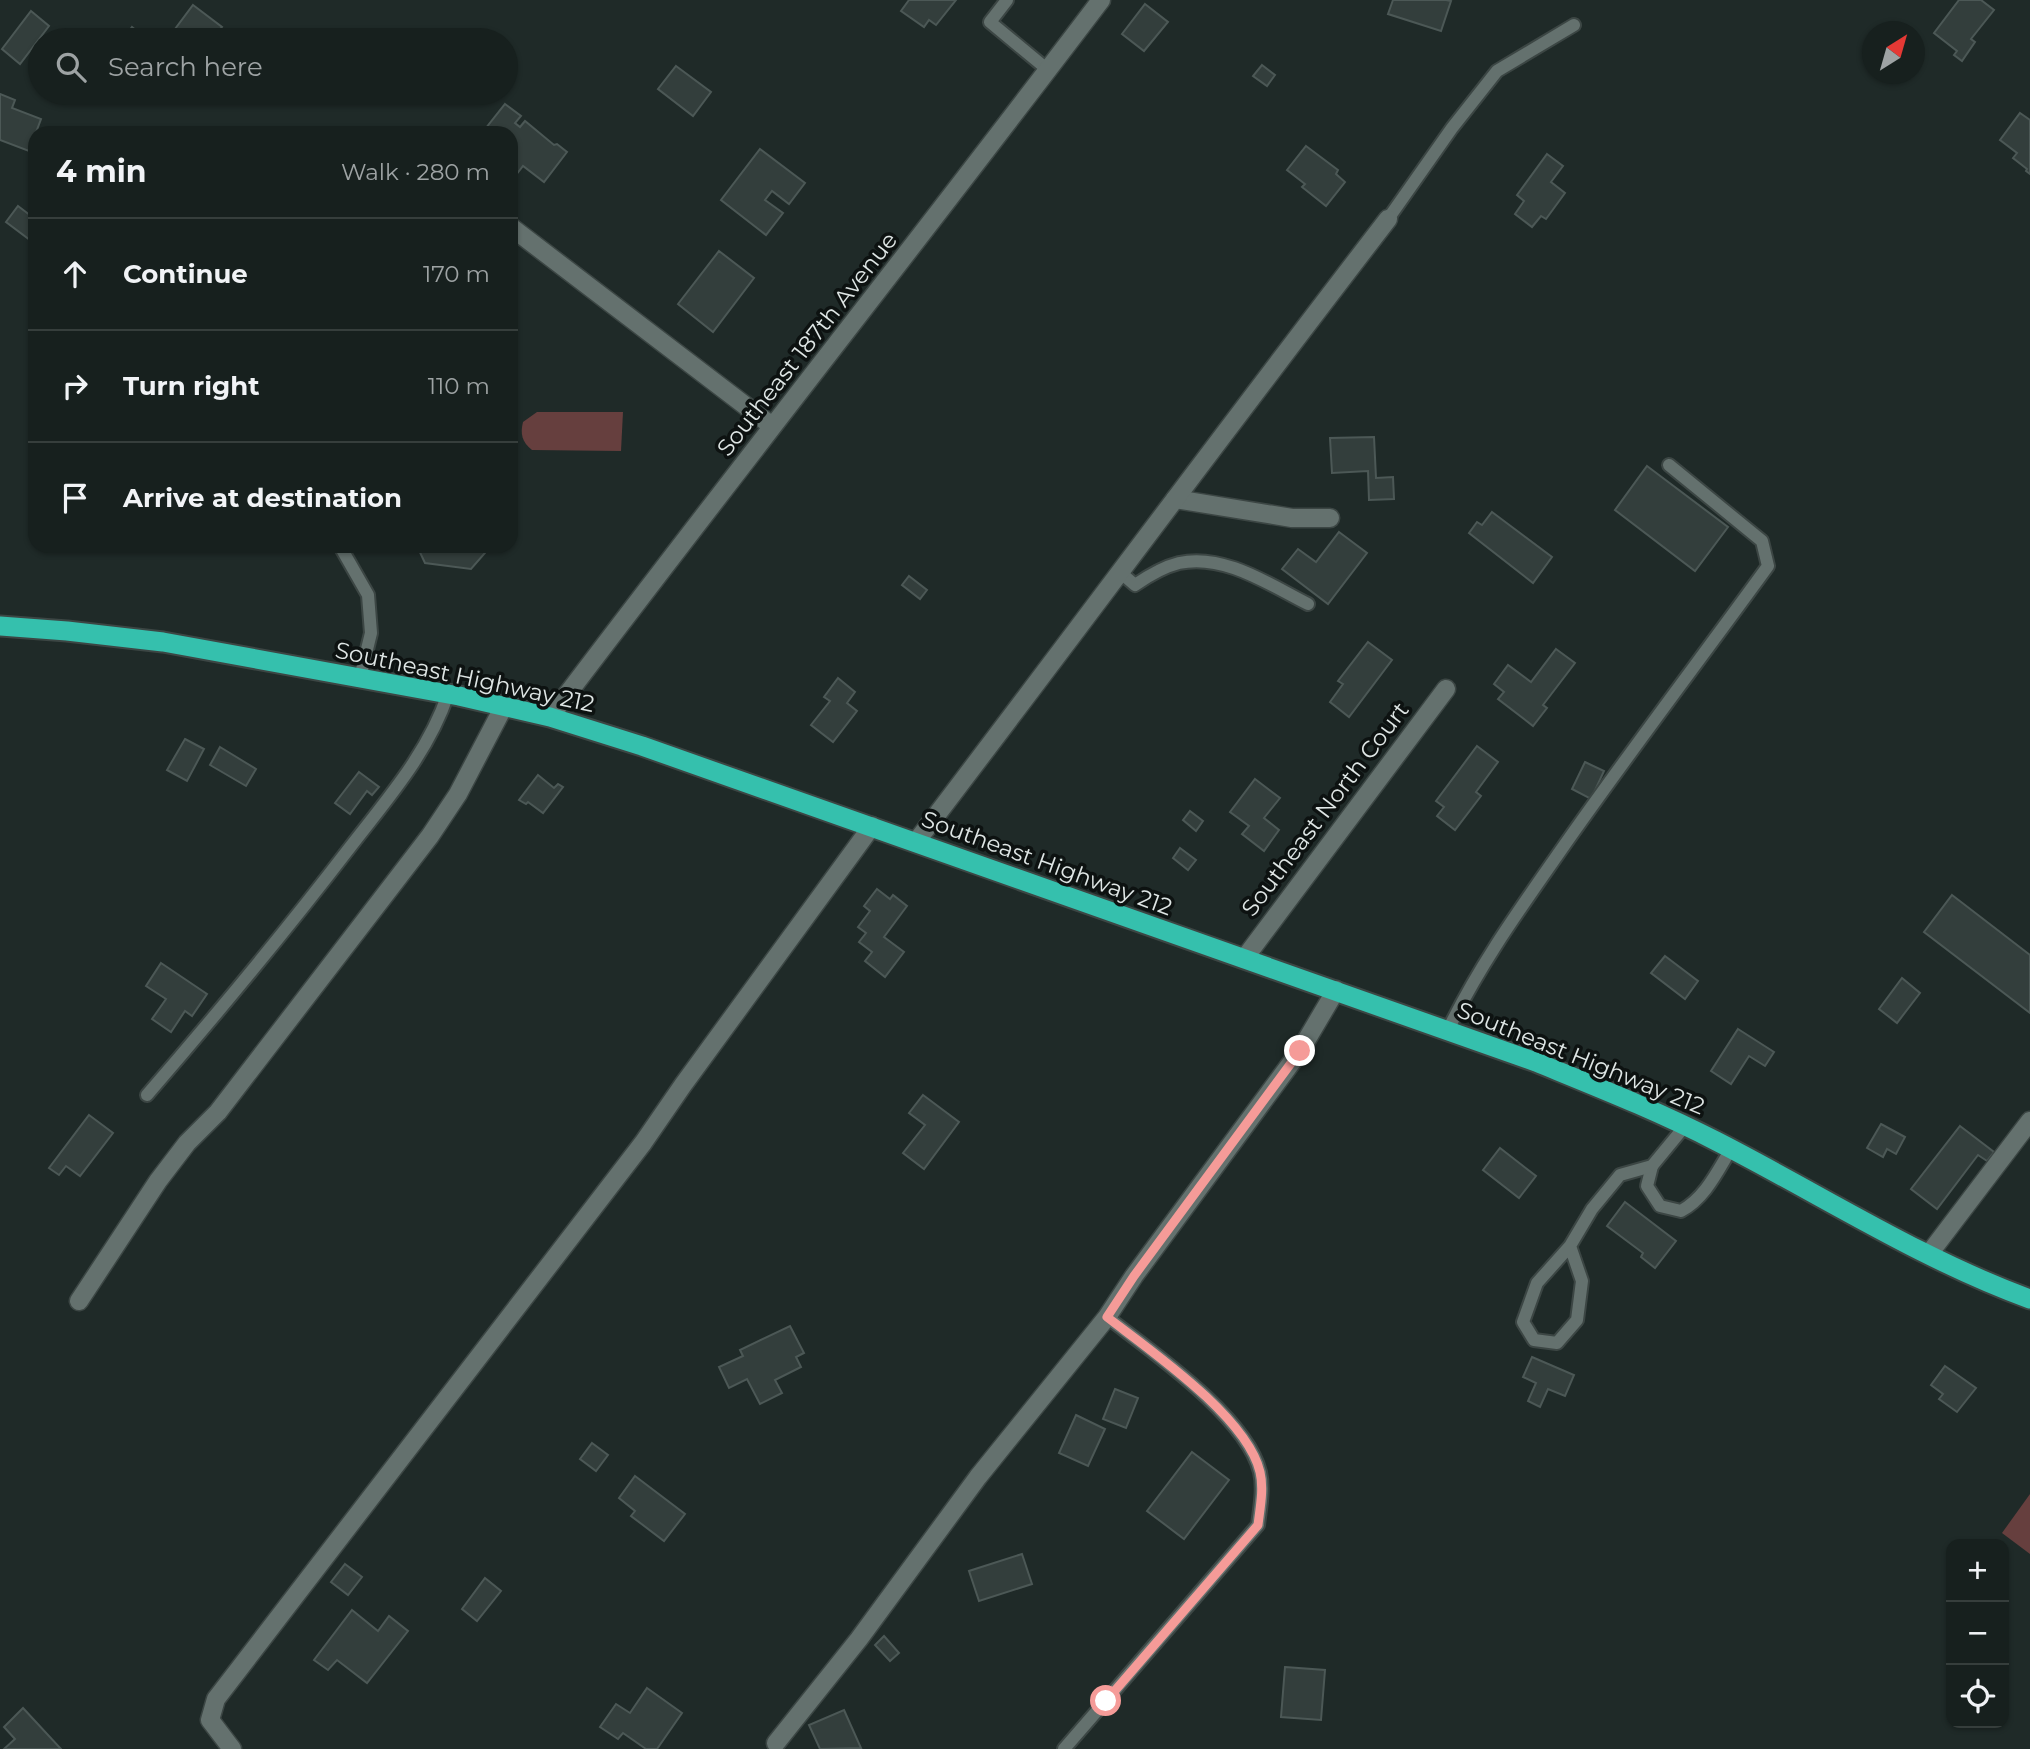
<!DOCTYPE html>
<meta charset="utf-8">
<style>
:root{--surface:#17201e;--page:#242d2b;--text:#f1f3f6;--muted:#9ea3a4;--line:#363e3c}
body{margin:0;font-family:Montserrat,sans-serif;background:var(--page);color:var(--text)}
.controls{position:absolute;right:21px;bottom:21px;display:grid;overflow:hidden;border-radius:14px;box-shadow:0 2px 5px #0004}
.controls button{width:63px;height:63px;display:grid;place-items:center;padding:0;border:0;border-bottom:2px solid var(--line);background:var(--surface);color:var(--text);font:35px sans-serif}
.compass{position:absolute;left:1862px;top:21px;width:63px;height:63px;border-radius:50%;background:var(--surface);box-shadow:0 2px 5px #0004;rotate:37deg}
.stop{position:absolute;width:21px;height:21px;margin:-16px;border:5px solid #f59b98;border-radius:50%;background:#fff}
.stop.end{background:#f59b98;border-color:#fff;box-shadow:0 2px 7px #0008}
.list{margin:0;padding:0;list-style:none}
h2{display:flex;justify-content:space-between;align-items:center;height:91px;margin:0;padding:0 28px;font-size:30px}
h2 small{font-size:23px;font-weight:400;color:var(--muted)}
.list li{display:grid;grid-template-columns:46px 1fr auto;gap:21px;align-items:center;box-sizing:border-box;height:112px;padding:0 28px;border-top:2px solid var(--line)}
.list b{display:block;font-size:26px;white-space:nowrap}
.list em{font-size:23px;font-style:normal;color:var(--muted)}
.icon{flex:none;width:38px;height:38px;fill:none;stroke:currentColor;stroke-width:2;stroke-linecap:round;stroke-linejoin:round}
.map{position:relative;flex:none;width:2030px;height:1749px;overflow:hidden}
.search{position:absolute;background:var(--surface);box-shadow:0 2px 5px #0004;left:28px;top:28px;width:490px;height:77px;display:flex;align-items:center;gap:18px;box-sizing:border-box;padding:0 24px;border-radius:38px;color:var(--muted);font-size:26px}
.panel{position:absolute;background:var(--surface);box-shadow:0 2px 5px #0004;left:28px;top:126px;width:490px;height:427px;border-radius:21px}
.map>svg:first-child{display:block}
</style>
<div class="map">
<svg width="2030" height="1749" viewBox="0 0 2030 1749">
<rect width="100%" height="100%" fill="#1f2a28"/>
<g fill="#663f3e">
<path d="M537,412H623L621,451L532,450C522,442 520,434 523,422Z"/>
<path d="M2030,1494V1554L2002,1533Z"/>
</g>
<g fill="#333e3c" stroke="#4c5856" stroke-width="2">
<path d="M909,0H956L936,25L929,20L924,27L901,11Z"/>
<path d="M1393,0H1446L1451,1L1441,31L1388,14Z"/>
<path d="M1959,0H1981L1994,10L1971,39L1975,42L1962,61L1954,55L1957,51L1934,33Z"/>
<path d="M1145,4L1168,22L1144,51L1122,34Z"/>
<path d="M193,5L222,27L211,40H181L172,33Z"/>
<path d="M31,11L49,26L20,64L2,49Z"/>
<path d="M132,27L143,36L140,40H127L124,38Z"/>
<path d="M1262,65L1275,75L1267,86L1253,76Z"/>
<path d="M676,66L711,92L693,116L658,89Z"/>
<path d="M0,94L15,100L12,108L41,119L29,151L0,140Z"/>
<path d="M505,104L521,116L515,123L520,127L525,121L554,145L557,144L567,152L544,182L523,166L516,175L511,172V133H482Z"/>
<path d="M2020,113L2030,120V174L2026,171L2027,169L2013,158L2017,153L2000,140Z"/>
<path d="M1306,146L1338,170L1336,174L1345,182L1326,206L1302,187L1305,184L1287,170Z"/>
<path d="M760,149L805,183L789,204L772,191L765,200L783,213L766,235L721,200Z"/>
<path d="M1547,154L1563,166L1551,182L1565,193L1546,219L1541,216L1532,227L1515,214L1524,201L1517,195Z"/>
<path d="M18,206L35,219V233L30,240L6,222Z"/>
<path d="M719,251L754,278L713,332L678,304Z"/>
<path d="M1374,437L1376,478L1393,477L1394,499L1369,500L1368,471L1332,473L1330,438Z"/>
<path d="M1647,466L1728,527L1695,571L1615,510Z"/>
<path d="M1492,512L1552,557L1533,583L1469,533L1477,522L1482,525Z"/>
<path d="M1339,532L1367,553L1328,604L1282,569L1298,549L1316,562Z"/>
<path d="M417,546H491L471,569L425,563Z"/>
<path d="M909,576L927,590L920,599L902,585Z"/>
<path d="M1368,642L1392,660L1349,717L1330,702L1343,684L1338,681Z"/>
<path d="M1556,649L1575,663L1543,705L1547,708L1533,726L1498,699L1504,692L1494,684L1508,665L1531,682Z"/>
<path d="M838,678L855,692L847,703L857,711L833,742L811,725L830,701L824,697Z"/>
<path d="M185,739L204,749L187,781L167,770Z"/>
<path d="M1477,746L1498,762L1476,792L1481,796L1455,830L1437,816L1444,807L1436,801Z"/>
<path d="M220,747L256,769L246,786L210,765Z"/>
<path d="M1585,762L1604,771L1591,799L1572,789Z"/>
<path d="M359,772L379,787L372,795L367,791L350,814L335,803Z"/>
<path d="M538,775L554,788L558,784L563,787L543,813L528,802L526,804L519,800Z"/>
<path d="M1255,779L1280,798L1264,818L1279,830L1264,851L1242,834L1249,826L1230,812Z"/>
<path d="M1190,811L1203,821L1196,831L1183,820Z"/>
<path d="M1180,848L1196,860L1188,870L1173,858Z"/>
<path d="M877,889L890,899L893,895L907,906L884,937L904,952L885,977L865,961L872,952L859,942L866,933L858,927L870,911L864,906Z"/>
<path d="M1952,895L2030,955V1013L1924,932Z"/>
<path d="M1665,956L1698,981L1685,999L1651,973Z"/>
<path d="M161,963L207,994L192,1016L185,1011L171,1032L152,1019L166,999L146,986Z"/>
<path d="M1902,978L1920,993L1897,1023L1879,1009Z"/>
<path d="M1738,1029L1774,1052L1765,1066L1749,1056L1731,1084L1711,1071Z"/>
<path d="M923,1095L959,1122L924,1169L903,1153L925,1125L909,1113Z"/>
<path d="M89,1115L113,1133L80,1176L66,1166L59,1175L49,1168Z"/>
<path d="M1881,1124L1905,1137L1896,1154L1887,1149L1883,1157L1867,1148Z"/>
<path d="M1960,1126L1994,1152L1987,1161L1978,1155L1937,1209L1911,1189Z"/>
<path d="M1500,1148L1536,1176L1519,1198L1483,1170Z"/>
<path d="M1625,1202L1676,1241L1655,1268L1641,1257L1643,1253L1607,1226Z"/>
<path d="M790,1326L804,1353L796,1357L801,1367L775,1380L782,1393L760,1404L747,1379L729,1388L719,1367L743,1356L740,1350Z"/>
<path d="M1532,1357L1574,1375L1565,1396L1548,1389L1540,1407L1528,1401L1536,1383L1523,1377Z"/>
<path d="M1945,1366L1976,1388L1957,1412L1939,1399L1943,1394L1931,1385Z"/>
<path d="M1115,1389L1138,1398L1126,1428L1103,1419Z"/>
<path d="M1076,1415L1105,1429L1088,1466L1059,1453Z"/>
<path d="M592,1443L608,1455L596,1471L580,1459Z"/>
<path d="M1192,1452L1229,1480L1184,1539L1147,1511Z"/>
<path d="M635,1476L685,1514L664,1541L631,1516L635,1511L619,1498Z"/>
<path d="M1022,1554L1032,1584L979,1601L969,1571Z"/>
<path d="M345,1564L362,1577L348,1595L331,1582Z"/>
<path d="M485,1578L501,1591L477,1621L462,1609Z"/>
<path d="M352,1610L378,1631L389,1616L408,1631L367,1683L337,1660L328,1670L314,1660Z"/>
<path d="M884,1636L899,1653L890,1661L875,1645Z"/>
<path d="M1285,1667L1325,1670L1321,1720L1281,1717Z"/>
<path d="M647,1688L682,1713L657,1749H646L623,1733L618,1739L600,1727L616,1704L630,1713Z"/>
<path d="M23,1708L61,1749H4L15,1739L4,1727Z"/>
<path d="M844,1710L861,1748L820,1749L809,1725Z"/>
</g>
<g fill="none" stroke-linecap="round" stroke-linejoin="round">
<defs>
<g id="service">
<path d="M1007,0L990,22L1048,70"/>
<path d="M1388,219L1452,128L1497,71L1574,25"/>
<path d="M340,546L368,595L371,633L360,678"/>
<path d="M1121,573L1135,585C1148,576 1163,567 1179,563C1224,553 1270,585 1308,604"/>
<path d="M1448,1030C1480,964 1520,909 1561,850C1628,754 1699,661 1768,566L1762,541L1669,465"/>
<path d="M147,1095C217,1014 285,932 351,846C388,798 428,753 448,694"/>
<path d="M1652,1166L1647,1186L1660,1206L1681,1211C1705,1198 1717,1172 1731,1149"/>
<path d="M1570,1246L1582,1281L1577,1320L1557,1343L1534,1340L1523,1322L1537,1283L1570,1246L1592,1209L1620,1175L1652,1166L1685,1126"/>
<path d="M1064,1749L1258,1525C1260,1508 1264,1489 1260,1472C1247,1417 1151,1351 1107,1317"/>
</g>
<g id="minor">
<path d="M511,227L772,426"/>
<path d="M1175,499L1292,518H1330"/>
<path d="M550,717C732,476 919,240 1101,0"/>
<path d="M916,842C1074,635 1229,425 1388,219"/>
<path d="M1244,959L1446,689"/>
<path d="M1929,1254L2030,1121"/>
<path d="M79,1301L158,1181L187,1143L218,1112L430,836L458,794L504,706"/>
<path d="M776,1743L859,1639L978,1477L1107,1317L1134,1276L1300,1051L1336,990"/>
<path d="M232,1749L210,1720L216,1699L643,1143L683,1085L872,826"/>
</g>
<path id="trunk" d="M0,626L67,631L163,642L459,696L550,717L642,746L1536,1062C1597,1087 1658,1111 1716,1141C1820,1194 1920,1259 2030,1299"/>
</defs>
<use href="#service" stroke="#3c4644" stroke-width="16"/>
<use href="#minor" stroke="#3c4644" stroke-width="21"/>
<use href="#trunk" stroke="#3c4644" stroke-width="23"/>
<use href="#service" stroke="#64716e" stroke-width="12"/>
<use href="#minor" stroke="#64716e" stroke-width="18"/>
<use href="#trunk" stroke="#35c0ad" stroke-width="19"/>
</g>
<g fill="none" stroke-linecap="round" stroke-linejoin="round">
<path stroke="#f59b98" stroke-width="9" d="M1106,1701L1258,1525C1260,1508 1264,1489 1260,1472C1247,1417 1151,1351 1107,1317L1134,1276L1300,1051"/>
</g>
<g text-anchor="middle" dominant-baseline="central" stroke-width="7" stroke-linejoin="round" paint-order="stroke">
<g font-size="23" fill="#dfe6e5" stroke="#0d1211">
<text transform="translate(807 344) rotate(-52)">Southeast 187th Avenue</text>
<text transform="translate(465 677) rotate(12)">Southeast Highway 212</text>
<text transform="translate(1325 809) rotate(-53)">Southeast North Court</text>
<text transform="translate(1047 863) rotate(20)">Southeast Highway 212</text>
<text transform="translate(1581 1058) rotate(22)">Southeast Highway 212</text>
</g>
</g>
</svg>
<div class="controls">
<button>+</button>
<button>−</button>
<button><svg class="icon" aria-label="locate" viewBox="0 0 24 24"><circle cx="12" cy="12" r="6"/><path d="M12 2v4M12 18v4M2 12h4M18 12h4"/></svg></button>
</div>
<svg class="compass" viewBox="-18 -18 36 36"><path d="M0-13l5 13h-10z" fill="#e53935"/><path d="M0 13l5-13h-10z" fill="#9ea3a4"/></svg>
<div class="stop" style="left:1106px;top:1701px"></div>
<div class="stop end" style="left:1300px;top:1051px"></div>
<div class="search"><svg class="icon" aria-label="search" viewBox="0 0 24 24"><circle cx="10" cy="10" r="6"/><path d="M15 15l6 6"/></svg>Search here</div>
<section class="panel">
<h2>4 min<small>Walk · 280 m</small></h2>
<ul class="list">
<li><svg class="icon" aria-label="ahead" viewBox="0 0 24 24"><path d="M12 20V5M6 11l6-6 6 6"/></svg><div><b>Continue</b></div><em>170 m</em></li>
<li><svg class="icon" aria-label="right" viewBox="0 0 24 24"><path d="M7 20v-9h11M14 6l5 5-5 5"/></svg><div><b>Turn right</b></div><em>110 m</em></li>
<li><svg class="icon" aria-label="arrive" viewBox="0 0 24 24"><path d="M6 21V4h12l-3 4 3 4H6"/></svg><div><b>Arrive at destination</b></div></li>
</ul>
</section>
</div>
